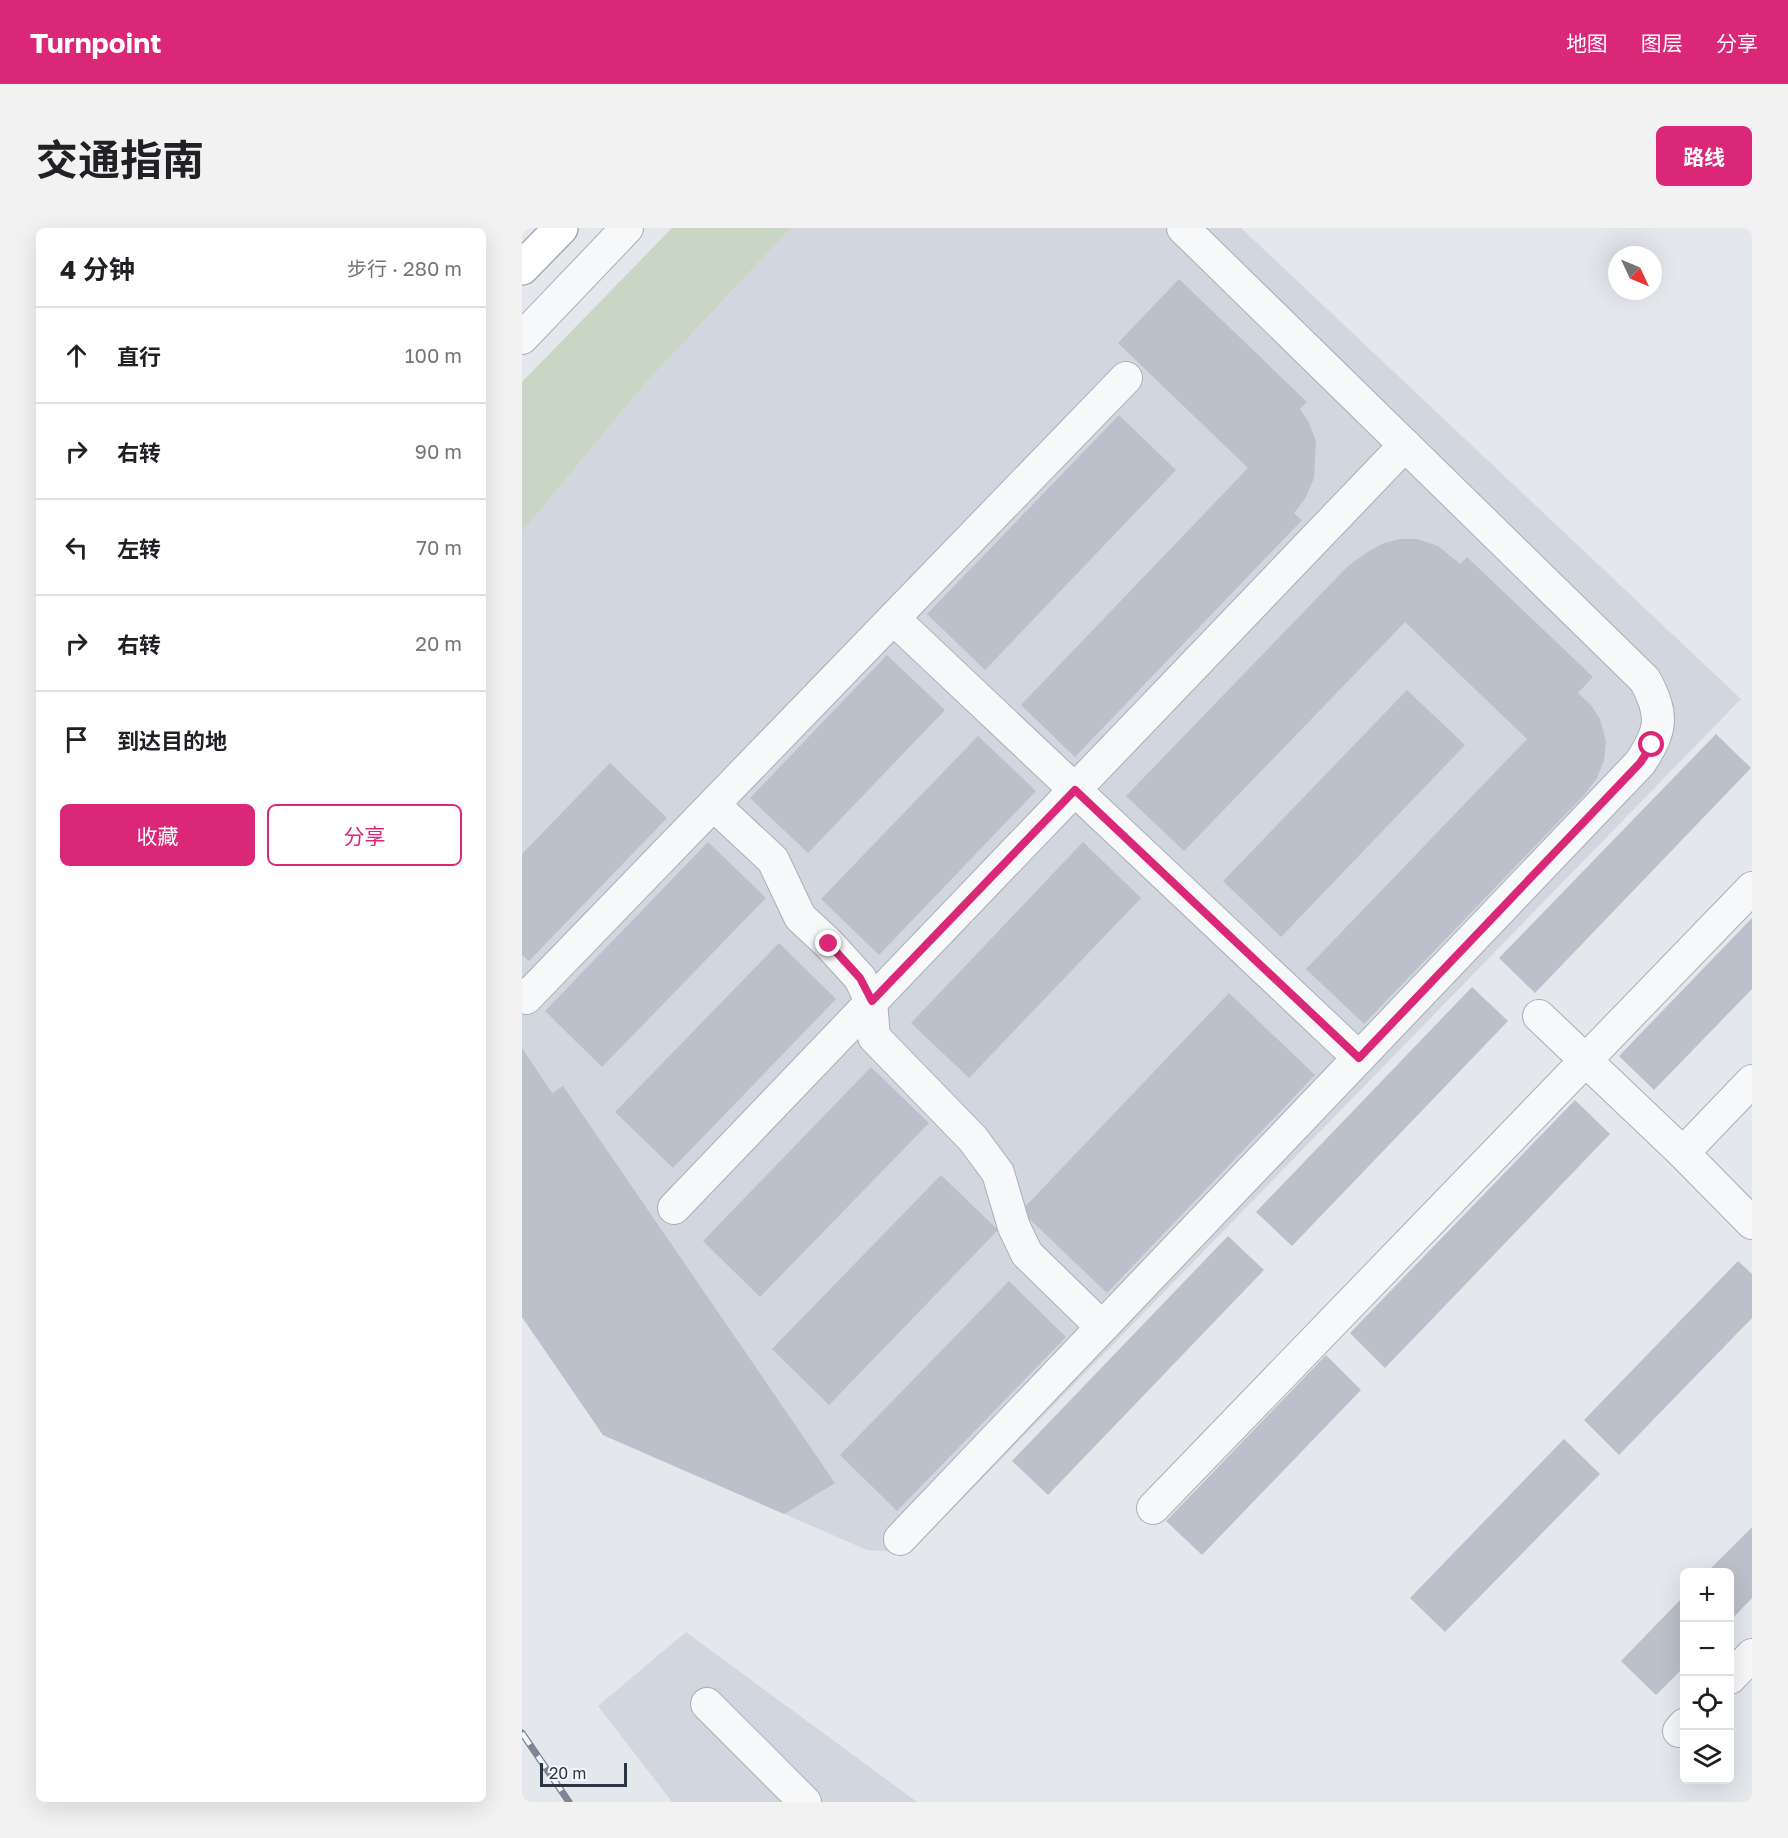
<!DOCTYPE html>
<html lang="zh">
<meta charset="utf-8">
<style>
:root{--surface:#fff;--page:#f2f2f2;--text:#202124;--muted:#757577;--line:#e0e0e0;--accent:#db2777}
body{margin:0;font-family:"Golos Text","Noto Sans SC",sans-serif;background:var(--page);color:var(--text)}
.controls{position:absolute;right:18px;bottom:18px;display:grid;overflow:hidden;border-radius:9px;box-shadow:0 6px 24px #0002}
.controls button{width:54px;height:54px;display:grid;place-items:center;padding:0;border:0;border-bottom:2px solid var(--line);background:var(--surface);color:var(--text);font:30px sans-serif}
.compass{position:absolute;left:1086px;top:18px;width:54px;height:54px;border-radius:50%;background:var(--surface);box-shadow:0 6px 24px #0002;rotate:134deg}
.scale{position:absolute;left:18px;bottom:15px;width:87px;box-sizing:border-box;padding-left:6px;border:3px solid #2b3445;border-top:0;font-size:16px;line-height:21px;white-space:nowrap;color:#2b3445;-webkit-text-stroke:4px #f4f6f9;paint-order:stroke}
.stop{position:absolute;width:18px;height:18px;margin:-14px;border:4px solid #db2777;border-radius:50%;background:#fff}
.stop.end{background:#db2777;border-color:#fff;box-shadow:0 2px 6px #0008}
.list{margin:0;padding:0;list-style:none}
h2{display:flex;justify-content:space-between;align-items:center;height:78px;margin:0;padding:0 24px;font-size:26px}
h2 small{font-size:20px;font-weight:400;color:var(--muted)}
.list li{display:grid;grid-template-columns:39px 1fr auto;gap:18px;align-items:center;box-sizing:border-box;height:96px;padding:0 24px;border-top:2px solid var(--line)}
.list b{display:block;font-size:22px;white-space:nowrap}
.list em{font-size:20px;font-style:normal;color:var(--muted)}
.actions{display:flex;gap:12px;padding:18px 24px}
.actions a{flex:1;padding:14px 0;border:2px solid var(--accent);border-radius:9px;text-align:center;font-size:21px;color:var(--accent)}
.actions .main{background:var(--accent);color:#fff}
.icon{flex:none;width:33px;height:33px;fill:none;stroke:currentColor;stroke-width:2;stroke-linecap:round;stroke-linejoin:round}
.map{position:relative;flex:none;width:1230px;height:1574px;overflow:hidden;border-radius:9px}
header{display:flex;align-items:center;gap:36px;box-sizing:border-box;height:84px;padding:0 30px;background:var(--accent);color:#fff}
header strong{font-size:28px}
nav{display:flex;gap:33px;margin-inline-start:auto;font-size:21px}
.intro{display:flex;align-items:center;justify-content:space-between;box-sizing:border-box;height:144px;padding:0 36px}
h1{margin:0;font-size:42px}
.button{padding:15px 27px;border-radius:9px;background:var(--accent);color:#fff;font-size:21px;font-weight:700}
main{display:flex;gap:36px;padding:0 36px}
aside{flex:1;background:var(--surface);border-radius:9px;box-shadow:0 6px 24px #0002}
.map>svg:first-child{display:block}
</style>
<header>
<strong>Turnpoint</strong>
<nav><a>地图</a><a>图层</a><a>分享</a></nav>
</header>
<div class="intro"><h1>交通指南</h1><a class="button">路线</a></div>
<main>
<aside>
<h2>4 分钟<small>步行 · 280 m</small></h2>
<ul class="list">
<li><svg class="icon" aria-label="ahead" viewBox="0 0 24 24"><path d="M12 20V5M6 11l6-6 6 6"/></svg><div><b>直行</b></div><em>100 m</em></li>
<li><svg class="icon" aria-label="right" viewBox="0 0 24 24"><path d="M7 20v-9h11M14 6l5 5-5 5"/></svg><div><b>右转</b></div><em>90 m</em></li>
<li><svg class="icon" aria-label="left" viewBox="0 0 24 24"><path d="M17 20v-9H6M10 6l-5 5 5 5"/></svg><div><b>左转</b></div><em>70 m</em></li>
<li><svg class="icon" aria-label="right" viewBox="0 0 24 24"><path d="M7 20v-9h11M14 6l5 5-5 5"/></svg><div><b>右转</b></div><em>20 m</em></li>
<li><svg class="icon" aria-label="arrive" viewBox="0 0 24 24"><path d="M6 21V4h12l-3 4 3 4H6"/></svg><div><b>到达目的地</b></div></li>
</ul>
<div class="actions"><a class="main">收藏</a><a>分享</a></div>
</aside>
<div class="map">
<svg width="1230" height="1574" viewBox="0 0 1230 1574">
<rect width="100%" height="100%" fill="#e4e7ec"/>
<g fill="#d2d6de">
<path d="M269,0H719L1219,471L388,1325L345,1322L81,1207L0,1089V304L120,159Z"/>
<path d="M164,1404L395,1574H150L76,1478Z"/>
</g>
<path fill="#c9d6c5" d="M150,0H269L120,159L0,304V154Z"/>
<g fill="#bbc0ca">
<path d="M657,51L785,174L778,181L786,193L794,213L792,250L783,271L772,285L780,292L553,529L499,477L726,240L596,115Z"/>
<path d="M597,187L654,242L463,442L405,386Z"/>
<path d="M878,311H895L916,318L938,336L945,329L1071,449L1056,465L1069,477L1078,491L1084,513L1082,532L1075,550L1063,566L842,796L784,741L1005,511L883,394L662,623L604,568L826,338L847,323L862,315Z"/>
<path d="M365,427L423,482L286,625L228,570Z"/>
<path d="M885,462L943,517L759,709L701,653Z"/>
<path d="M1194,506L1229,540L1013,765L977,730Z"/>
<path d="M456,508L514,563L357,727L299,671Z"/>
<path d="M88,535L145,590L7,733L0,727V626Z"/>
<path d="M186,614L244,670L80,839L23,783Z"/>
<path d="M561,614L619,670L447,850L389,795Z"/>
<path d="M1230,690V761L1132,862L1097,828Z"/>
<path d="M257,715L314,771L151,940L93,884Z"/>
<path d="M950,759L986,793L770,1018L734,984Z"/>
<path d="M707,765L793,847L585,1065L499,983Z"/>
<path d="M0,820L30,865L41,858L313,1255L262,1286L81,1207L0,1089Z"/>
<path d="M349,839L407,895L238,1069L181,1013Z"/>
<path d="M1053,872L1088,906L863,1140L828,1105Z"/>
<path d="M419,947L476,1002L307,1177L250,1121Z"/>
<path d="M706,1008L742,1042L526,1267L490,1233Z"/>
<path d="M1216,1033L1230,1046V1090L1097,1227L1062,1192Z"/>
<path d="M487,1053L544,1109L375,1283L318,1227Z"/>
<path d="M804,1127L839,1162L680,1327L644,1293Z"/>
<path d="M1042,1211L1078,1246L923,1404L888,1370Z"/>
<path d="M1230,1299V1370L1208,1393V1344H1185Z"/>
<path d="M1162,1368V1439L1134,1467L1099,1433Z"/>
</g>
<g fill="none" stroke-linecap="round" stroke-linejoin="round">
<defs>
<g id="minor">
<path d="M0,110L105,0"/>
<path d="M372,391L837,830"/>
<path d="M192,577L251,632L278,689L307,716L338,750L349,773L352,809L451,911L476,945L492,999L505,1026L580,1099"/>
<path d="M4,770L604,150"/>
<path d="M1017,788L1161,925L1230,853"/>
<path d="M1161,925L1230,995"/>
<path d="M152,980L883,217"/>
<path d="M631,1280L1230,660"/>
<path d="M378,1311L1118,535C1140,502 1142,487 1123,452L661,0"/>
<path d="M1208,1450L1230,1427"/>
<path d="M185,1476L283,1574"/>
<path d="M1157,1503L1162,1497"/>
</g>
<path id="major" d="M0,40L39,0"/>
</defs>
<use href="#minor" stroke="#a9aeb7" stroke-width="34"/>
<use href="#major" stroke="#a3abb8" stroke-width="36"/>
<use href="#minor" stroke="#f7f8fa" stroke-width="32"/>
<use href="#major" stroke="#fff" stroke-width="33"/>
<defs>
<path id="rail" d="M0,1505L47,1574"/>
</defs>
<use href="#rail" stroke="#7d8696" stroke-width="7"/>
<use href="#rail" stroke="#f4f6f9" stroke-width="4.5" stroke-dasharray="14" stroke-linecap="butt"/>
</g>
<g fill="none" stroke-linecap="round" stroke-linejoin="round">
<path stroke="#db2777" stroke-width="8" d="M307,716L338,750L350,773L553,562L837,830L1118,535L1130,517"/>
</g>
</svg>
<div class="controls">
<button>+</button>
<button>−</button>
<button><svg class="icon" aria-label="locate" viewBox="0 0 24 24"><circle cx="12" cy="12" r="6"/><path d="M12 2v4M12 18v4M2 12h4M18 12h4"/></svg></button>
<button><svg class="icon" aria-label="layers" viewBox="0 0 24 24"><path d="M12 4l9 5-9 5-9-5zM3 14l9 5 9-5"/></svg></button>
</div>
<svg class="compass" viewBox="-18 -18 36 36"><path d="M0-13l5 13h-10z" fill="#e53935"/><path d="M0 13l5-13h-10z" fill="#757577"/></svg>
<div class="scale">20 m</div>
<div class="stop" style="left:1130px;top:517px"></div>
<div class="stop end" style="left:307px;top:716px"></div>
</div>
</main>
